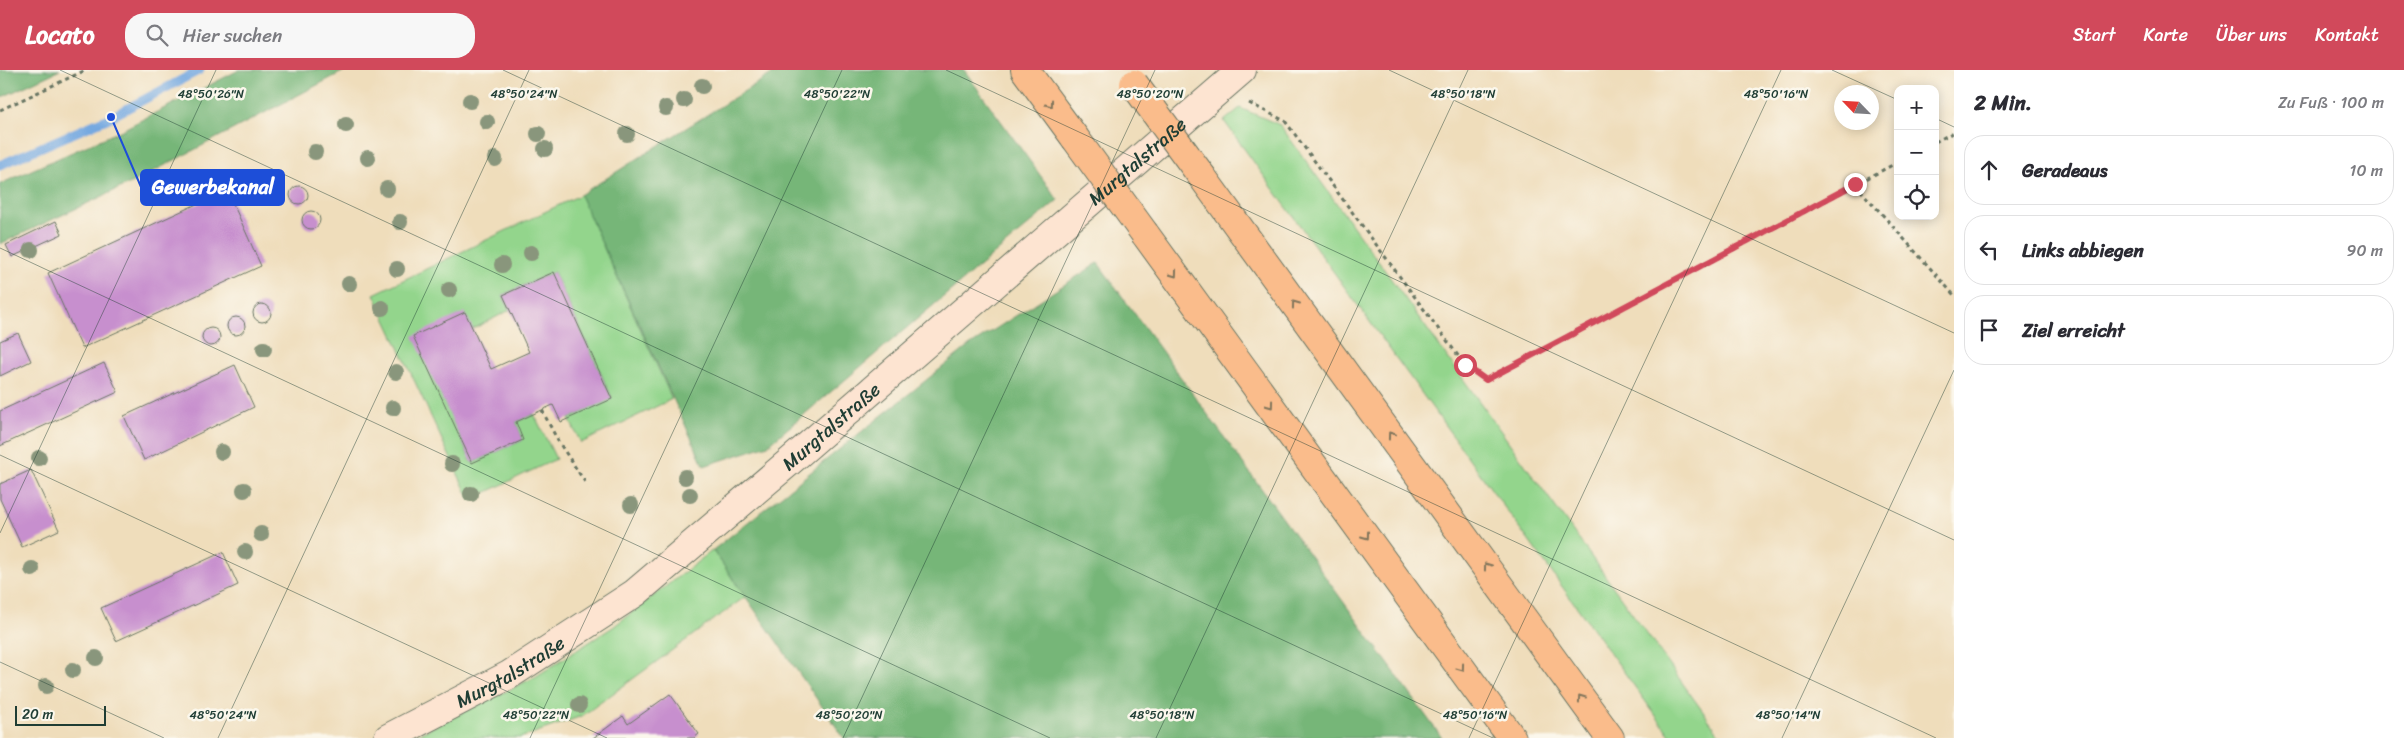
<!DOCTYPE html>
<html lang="de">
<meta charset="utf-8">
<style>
:root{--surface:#fff;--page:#f7f7f7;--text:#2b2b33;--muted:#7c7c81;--line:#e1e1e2;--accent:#d1495b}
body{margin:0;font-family:Sriracha,sans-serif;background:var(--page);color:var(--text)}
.controls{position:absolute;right:15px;top:15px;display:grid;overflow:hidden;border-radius:10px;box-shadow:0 2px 12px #0003}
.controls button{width:45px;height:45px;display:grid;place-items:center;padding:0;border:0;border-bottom:1px solid var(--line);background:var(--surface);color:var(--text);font:25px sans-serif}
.compass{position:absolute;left:1834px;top:15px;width:45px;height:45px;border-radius:50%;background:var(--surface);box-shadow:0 2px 12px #0003;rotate:295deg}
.scale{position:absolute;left:15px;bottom:12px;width:91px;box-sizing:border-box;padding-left:5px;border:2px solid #1f3d34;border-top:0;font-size:14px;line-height:18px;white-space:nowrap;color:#1f3d34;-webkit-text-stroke:4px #fbf7ec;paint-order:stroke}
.stop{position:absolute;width:15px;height:15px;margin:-11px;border:4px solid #d1495b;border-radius:50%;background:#fff}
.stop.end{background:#d1495b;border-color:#fff;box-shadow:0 1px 5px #0008}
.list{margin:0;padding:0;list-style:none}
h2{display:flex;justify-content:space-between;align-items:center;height:65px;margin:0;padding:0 20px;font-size:21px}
h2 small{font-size:16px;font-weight:400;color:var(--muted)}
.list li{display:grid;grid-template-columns:32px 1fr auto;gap:15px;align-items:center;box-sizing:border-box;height:70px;margin:0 10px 10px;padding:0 10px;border:1px solid var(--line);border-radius:20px}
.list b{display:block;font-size:19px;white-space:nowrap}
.list em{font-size:16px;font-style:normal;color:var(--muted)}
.icon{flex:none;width:28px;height:28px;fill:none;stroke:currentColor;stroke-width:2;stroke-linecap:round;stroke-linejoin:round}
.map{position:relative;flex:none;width:1954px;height:668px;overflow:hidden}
header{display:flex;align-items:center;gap:30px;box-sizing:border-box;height:70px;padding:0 25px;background:var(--accent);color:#fff}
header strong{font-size:24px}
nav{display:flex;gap:28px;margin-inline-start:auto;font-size:18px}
.search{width:350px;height:45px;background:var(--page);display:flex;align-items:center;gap:12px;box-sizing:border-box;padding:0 18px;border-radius:20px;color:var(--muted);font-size:19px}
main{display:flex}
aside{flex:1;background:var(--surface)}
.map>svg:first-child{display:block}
</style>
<header>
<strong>Locato</strong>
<div class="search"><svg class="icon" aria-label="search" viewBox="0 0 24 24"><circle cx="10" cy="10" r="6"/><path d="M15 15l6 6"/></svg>Hier suchen</div>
<nav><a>Start</a><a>Karte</a><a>Über uns</a><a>Kontakt</a></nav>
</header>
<main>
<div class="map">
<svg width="1954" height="668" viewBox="0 0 1954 668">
<rect width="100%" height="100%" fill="#fbf7ec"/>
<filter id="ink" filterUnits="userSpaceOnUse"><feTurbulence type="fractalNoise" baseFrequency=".02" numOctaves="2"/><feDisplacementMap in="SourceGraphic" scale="10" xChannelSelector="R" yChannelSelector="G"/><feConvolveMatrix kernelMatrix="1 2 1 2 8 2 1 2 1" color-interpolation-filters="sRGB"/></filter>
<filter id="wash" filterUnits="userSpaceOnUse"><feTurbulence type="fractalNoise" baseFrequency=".0096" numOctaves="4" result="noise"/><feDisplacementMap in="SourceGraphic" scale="20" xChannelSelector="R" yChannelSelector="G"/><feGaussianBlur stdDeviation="1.12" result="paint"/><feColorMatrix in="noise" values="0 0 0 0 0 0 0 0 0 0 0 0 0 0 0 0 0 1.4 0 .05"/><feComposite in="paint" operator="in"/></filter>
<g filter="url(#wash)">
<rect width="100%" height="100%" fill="#efddbb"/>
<g fill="#93d58c" stroke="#598960">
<path d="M1240,38L1280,55L1722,668H1672L1224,51Z"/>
<path d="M580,125L672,329L581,373L569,349L612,328L554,202L503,225L510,240L473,259L414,266L472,393L523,370L516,352L534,344L556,389L470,430L374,224Z"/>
<path d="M713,480L745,527L582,646L520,668H411L535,607L613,557Z"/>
</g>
<g fill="#76b678" stroke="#4a7a56">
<path d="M0,0H60L0,28Z"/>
<path d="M239,0H346L133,112L0,174V114L120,61Z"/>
<path d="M778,0H964L1058,130L768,375L704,396L580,125Z"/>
<path d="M1098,193L1442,668H844L713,480L969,276Z"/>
</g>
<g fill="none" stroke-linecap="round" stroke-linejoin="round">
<path stroke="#74a8e0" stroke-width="9" d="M0,95L111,47L200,0"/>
</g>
<g id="blocks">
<g fill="#c78fce">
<circle cx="299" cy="125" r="9"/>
<path d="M227,120L261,196L82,278L48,203Z"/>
<circle cx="311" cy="150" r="9"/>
<path d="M56,151L62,164L12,187L6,175Z"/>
<path d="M554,202L612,329L561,352L553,335L542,340L516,352L523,370L472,393L413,266L465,242L491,299L529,282L503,225Z"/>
<circle cx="262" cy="243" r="9"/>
<circle cx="236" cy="256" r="9"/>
<circle cx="211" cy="267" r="9"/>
<path d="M18,263L31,291L0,306V271Z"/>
<path d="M104,293L118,322L0,376V341Z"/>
<path d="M235,295L254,337L144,390L124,346Z"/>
<path d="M31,400L59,460L22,477L0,429V414Z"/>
<path d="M223,482L238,515L116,571L101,538Z"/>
<path d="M670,624L699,664L694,668H593L623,646L628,654Z"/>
</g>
</g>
</g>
<g filter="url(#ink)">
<use href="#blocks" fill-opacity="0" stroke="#687563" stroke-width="1"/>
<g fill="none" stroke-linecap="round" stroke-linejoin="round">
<defs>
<g id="secondary">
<path id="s1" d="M388,668L509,605L635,523L788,393L1242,0"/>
</g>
<g id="motorway">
<path d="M1025,0L1075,68"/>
<path d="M1203,108L1610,668"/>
<path d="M1145,164L1512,668"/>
</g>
</defs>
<use href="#secondary" stroke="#687563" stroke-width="30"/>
<use href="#motorway" stroke="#687563" stroke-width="30"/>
<g stroke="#687563" stroke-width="3" stroke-dasharray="4 4" stroke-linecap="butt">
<path d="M1249,33L1285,51L1465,295L1486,310L1898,92"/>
<path d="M0,40L86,0"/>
<path d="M1935,72L1954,62"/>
<path d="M1855,114L1954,225"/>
<path d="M542,340L558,371L585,412"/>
</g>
<use href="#secondary" stroke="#fde4d1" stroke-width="28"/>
<use href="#motorway" stroke="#fabc8b" stroke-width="28"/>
<defs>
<g id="motorway-bridge">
<path d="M1134,14L1203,108"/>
<path d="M1075,68L1145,164"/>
</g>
</defs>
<use href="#motorway-bridge" stroke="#687563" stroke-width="30" stroke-linecap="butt"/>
<use href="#motorway-bridge" stroke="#fabc8b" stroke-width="28"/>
</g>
<g fill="#89967b">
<circle cx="702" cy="16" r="8"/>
<circle cx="684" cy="30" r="8"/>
<circle cx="470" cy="31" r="8"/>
<circle cx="666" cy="38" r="8"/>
<circle cx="487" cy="52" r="8"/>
<circle cx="346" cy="55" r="8"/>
<circle cx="538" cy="64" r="8"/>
<circle cx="627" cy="64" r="8"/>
<circle cx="545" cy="79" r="8"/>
<circle cx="315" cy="82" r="8"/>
<circle cx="368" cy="88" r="8"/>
<circle cx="495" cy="89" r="8"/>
<circle cx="387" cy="119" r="8"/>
<circle cx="400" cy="152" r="8"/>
<circle cx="31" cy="180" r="8"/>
<circle cx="531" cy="183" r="8"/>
<circle cx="502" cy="195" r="8"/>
<circle cx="397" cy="199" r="8"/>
<circle cx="349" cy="214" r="8"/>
<circle cx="449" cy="220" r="8"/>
<circle cx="382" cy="238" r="8"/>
<circle cx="264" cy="279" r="8"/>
<circle cx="396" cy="302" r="8"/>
<circle cx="393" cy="338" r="8"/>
<circle cx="222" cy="382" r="8"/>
<circle cx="39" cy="388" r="8"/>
<circle cx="452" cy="394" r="8"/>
<circle cx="685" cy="407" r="8"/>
<circle cx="244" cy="420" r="8"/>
<circle cx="471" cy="424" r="8"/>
<circle cx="690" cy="425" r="8"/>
<circle cx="631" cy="435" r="8"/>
<circle cx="261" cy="464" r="8"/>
<circle cx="245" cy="482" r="8"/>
<circle cx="32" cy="499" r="8"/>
<circle cx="96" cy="588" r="8"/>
<circle cx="73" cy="600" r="8"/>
<circle cx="46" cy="616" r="8"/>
<circle cx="579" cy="635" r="8"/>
</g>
<defs><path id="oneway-chevron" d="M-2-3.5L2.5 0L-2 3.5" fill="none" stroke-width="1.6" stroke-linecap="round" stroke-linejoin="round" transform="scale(1.25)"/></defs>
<g stroke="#82765b">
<use href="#oneway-chevron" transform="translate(1050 34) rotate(54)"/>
<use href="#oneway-chevron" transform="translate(1174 204) rotate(54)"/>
<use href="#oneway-chevron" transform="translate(1295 234) rotate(-126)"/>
<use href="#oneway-chevron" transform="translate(1270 335) rotate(54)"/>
<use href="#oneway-chevron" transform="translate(1391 365) rotate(-126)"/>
<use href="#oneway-chevron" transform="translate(1366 466) rotate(54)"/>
<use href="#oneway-chevron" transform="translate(1487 496) rotate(-126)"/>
<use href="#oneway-chevron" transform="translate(1461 598) rotate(54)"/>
<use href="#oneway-chevron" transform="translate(1581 628) rotate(-126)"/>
</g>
</g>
<g fill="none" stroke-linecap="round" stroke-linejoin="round" filter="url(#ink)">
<path stroke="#d1495b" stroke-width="6" d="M1465,295L1486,310L1855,114"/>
</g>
<path fill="none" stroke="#1f3d34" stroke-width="1" stroke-opacity="0.45" d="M60,0L1493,668M503,0L1936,668M946,0L1954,470M1389,0L1954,263M1832,0L1898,30M1935,48L1954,57M0,178L1050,668M0,385L607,668M0,463L216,0M0,592L164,668M218,668L529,0M530,668L842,0M843,668L1155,0M1156,668L1468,0M1469,668L1781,0M1782,668L1954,300"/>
<g text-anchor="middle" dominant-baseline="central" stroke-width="5" stroke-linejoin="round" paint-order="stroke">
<g font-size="19" fill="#1f3d34" stroke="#fbf7ec">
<text stroke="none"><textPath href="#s1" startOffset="949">Murgtalstraße</textPath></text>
<text stroke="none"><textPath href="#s1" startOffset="544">Murgtalstraße</textPath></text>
<text stroke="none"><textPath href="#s1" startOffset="139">Murgtalstraße</textPath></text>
</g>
</g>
<g font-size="12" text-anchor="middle" fill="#1f3d34" stroke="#fbf7ec" stroke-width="5" stroke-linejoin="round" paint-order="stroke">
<text x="211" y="28">48°50'26"N</text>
<text x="524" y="28">48°50'24"N</text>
<text x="837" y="28">48°50'22"N</text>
<text x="1150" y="28">48°50'20"N</text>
<text x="1463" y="28">48°50'18"N</text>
<text x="1776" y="28">48°50'16"N</text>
<text x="223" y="649">48°50'24"N</text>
<text x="536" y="649">48°50'22"N</text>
<text x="849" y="649">48°50'20"N</text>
<text x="1162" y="649">48°50'18"N</text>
<text x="1475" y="649">48°50'16"N</text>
<text x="1788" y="649">48°50'14"N</text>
</g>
<path fill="none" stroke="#1d4ed8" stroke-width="2" d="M111 47L141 117"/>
<circle fill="#1d4ed8" stroke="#fbf7ec" stroke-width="2" cx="111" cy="47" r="5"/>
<rect fill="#1d4ed8" stroke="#1d4ed8" stroke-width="2" x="141" y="100" width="143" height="35" rx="5"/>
<g font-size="20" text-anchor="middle" font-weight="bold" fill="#fff">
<text x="213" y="124">Gewerbekanal</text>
</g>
</svg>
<div class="controls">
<button>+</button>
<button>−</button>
<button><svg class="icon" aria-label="locate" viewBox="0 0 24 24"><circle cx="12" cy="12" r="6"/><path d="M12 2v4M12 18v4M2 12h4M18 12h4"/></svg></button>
</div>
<svg class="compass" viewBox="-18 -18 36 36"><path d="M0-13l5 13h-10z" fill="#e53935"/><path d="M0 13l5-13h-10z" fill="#7c7c81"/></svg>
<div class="scale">20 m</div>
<div class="stop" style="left:1465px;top:295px"></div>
<div class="stop end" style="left:1855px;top:114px"></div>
</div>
<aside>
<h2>2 Min.<small>Zu Fuß · 100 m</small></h2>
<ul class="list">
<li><svg class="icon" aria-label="ahead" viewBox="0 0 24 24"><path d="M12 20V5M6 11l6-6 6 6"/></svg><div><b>Geradeaus</b></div><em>10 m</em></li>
<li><svg class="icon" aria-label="left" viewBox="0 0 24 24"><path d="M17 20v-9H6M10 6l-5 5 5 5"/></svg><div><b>Links abbiegen</b></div><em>90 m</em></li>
<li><svg class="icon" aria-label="arrive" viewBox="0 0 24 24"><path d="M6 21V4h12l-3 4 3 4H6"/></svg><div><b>Ziel erreicht</b></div></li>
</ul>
</aside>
</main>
